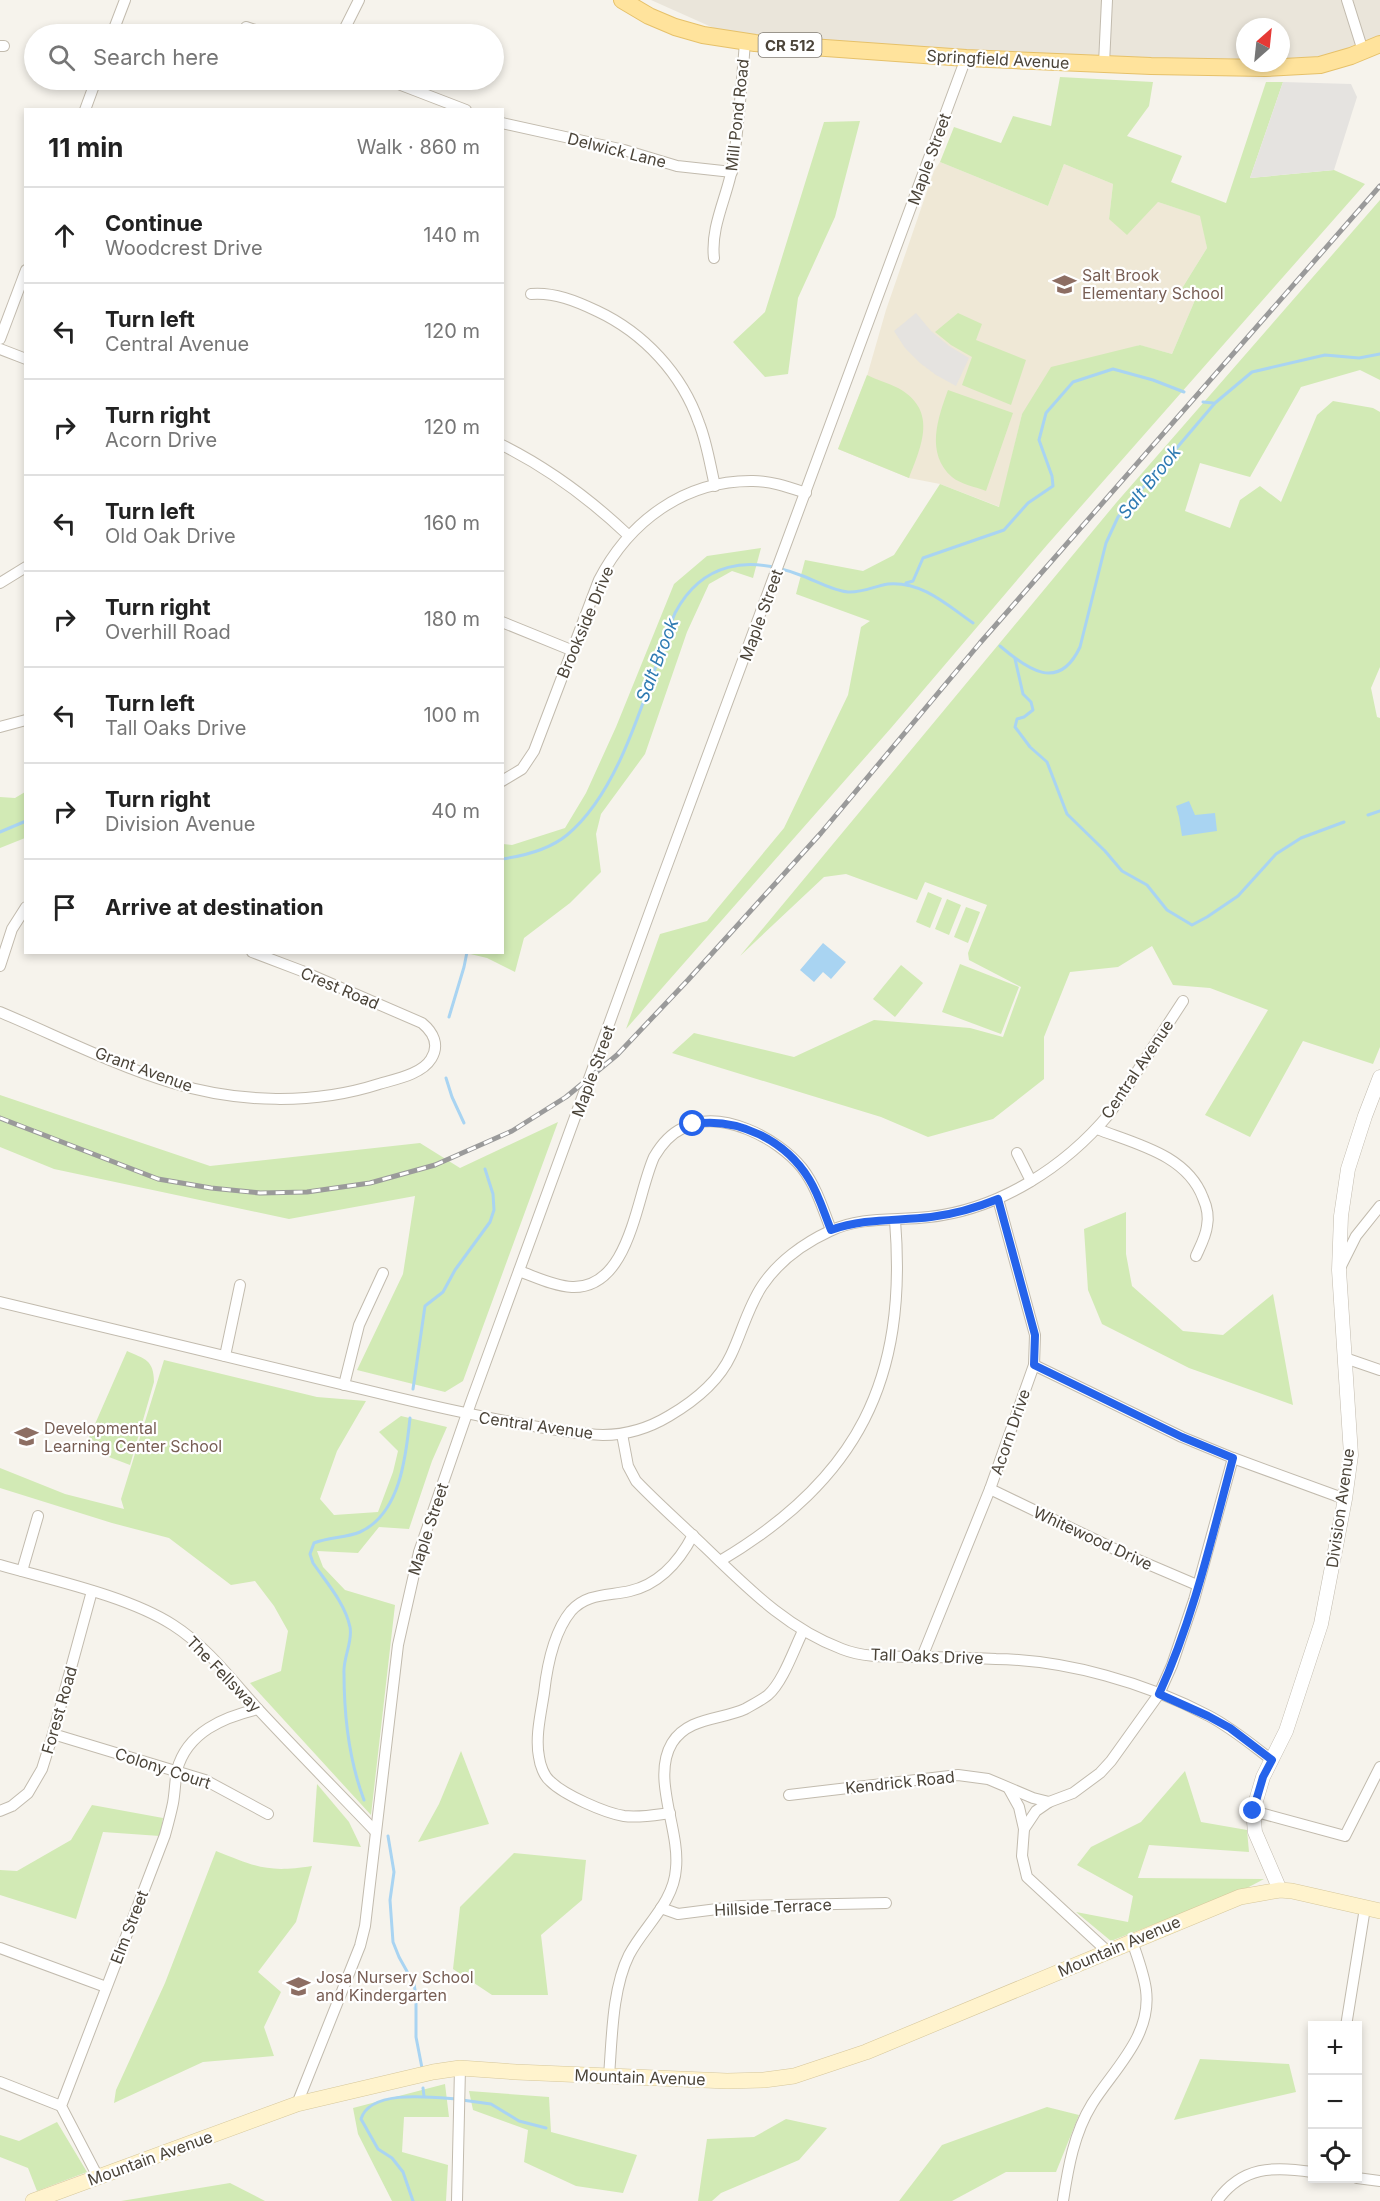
<!DOCTYPE html>
<meta charset="utf-8">
<style>
:root{--surface:#fff;--page:#f6f6f6;--text:#222;--muted:#767676;--line:#e0e0e0}
body{margin:0;font-family:Inter,sans-serif;background:var(--page);color:var(--text)}
.controls{position:absolute;right:18px;bottom:18px;display:grid;overflow:hidden;border-radius:0px;box-shadow:0 3px 9px #0003}
.controls button{width:54px;height:54px;display:grid;place-items:center;padding:0;border:0;border-bottom:2px solid var(--line);background:var(--surface);color:var(--text);font:30px sans-serif}
.compass{position:absolute;left:1236px;top:18px;width:54px;height:54px;border-radius:50%;background:var(--surface);box-shadow:0 3px 9px #0003;rotate:27deg}
.stop{position:absolute;width:18px;height:18px;margin:-14px;border:4px solid #2563eb;border-radius:50%;background:#fff}
.stop.end{background:#2563eb;border-color:#fff;box-shadow:0 2px 6px #0008}
.list{margin:0;padding:0;list-style:none}
h2{display:flex;justify-content:space-between;align-items:center;height:78px;margin:0;padding:0 24px;font-size:26px}
h2 small{font-size:20px;font-weight:400;color:var(--muted)}
.list li{display:grid;grid-template-columns:39px 1fr auto;gap:18px;align-items:center;box-sizing:border-box;height:96px;padding:0 24px;border-top:2px solid var(--line)}
.list b{display:block;font-size:22px;white-space:nowrap}
.list p{margin:0;font-size:20px;white-space:nowrap;color:var(--muted)}
.list em{font-size:20px;font-style:normal;color:var(--muted)}
.icon{flex:none;width:33px;height:33px;fill:none;stroke:currentColor;stroke-width:2;stroke-linecap:round;stroke-linejoin:round}
.map{position:relative;flex:none;width:1380px;height:2201px;overflow:hidden}
.search{position:absolute;background:var(--surface);box-shadow:0 3px 9px #0003;left:24px;top:24px;width:480px;height:66px;display:flex;align-items:center;gap:15px;box-sizing:border-box;padding:0 21px;border-radius:33px;color:var(--muted);font-size:22px}
.panel{position:absolute;background:var(--surface);box-shadow:0 3px 9px #0003;left:24px;top:108px;width:480px;height:846px;border-radius:0px}
.map>svg:first-child{display:block}
</style>
<div class="map">
<svg width="1380" height="2201" viewBox="0 0 1380 2201">
<rect width="100%" height="100%" fill="#f6f3ec"/>
<path fill="#eae5da" fill-rule="evenodd" d="M651,0H1380V38L1363,51L1293,66L745,42ZM1245,27H1281V63H1245Z"/>
<path fill="#efe8d6" d="M940,162L1048,206L1064,164L1113,184L1109,219L1158,202L1201,216L1207,248L1181,290L1195,300L1172,354L1139,345L1022,414L1000,507L940,484L909,478L838,449L867,376L886,310L934,171Z"/>
<g fill="#d2eab5">
<path d="M1060,77L1153,82L1149,106L1127,136L1182,156L1171,182L1226,203L1266,82H1283L1250,178L1334,170L1365,184L1047,545L891,728L626,1029L660,934L707,921L784,828L848,695L861,627L870,621L796,594L805,560L863,571L894,555L940,484L999,507L1022,414L1051,367L1140,345L1172,354L1195,300L1181,290L1207,248L1200,216L1158,202L1127,235L1109,219L1113,184L1064,164L1048,206L940,162L954,127L1001,143L1013,116L1051,126Z"/>
<path d="M860,121L835,217L798,298L788,374L765,377L733,342L765,312L824,122Z"/>
<path d="M1380,200V380L1360,370L1301,387L1250,477L1200,463L1185,511L1230,528L1240,500L1260,486L1281,502L1317,415L1333,401L1373,408L1380,412V667L1371,688L1377,717L1380,718V1047L1373,1064L1303,1041L1250,1137L1205,1115L1268,1010L1210,988L1173,985L1152,946L1118,967L1070,972L1044,1037V1079L993,1119L928,1137L881,1117L672,1053L694,1033L794,1057L874,1020L970,1028L1003,1037L1021,987L969,960L968,953L987,905L925,882L917,900L846,874L824,877L740,956L1116,503Z"/>
<path d="M958,313L982,324L976,340L1026,360L1011,405L962,385L972,357L951,345L935,332Z"/>
<path d="M867,375C877,380 888,383 898,388C938,410 922,445 909,478L838,449Z"/>
<path d="M948,390L1013,413L986,491C976,487 960,484 952,477C925,453 938,418 948,390Z"/>
<path d="M761,548L753,578L732,571L709,584L687,632L645,754L601,814L596,834L601,872L570,903L524,938L515,972L487,958L466,953L502,952L503,844L512,845L565,828L586,793L616,727L674,584L707,556Z"/>
<path d="M25,792V838L0,848V797L15,798Z"/>
<path d="M928,892L942,898L930,928L916,922Z"/>
<path d="M947,899L961,905L949,935L935,929Z"/>
<path d="M966,907L980,912L968,943L954,937Z"/>
<path d="M960,964L1019,987L1001,1034L942,1012Z"/>
<path d="M901,965L923,983L895,1017L873,999Z"/>
<path d="M0,1095L210,1166L420,1143L460,1168L558,1122L463,1381L445,1392L357,1370L403,1274L415,1196L289,1219L54,1169L0,1147Z"/>
<path d="M1126,1212V1254L1132,1286L1183,1331L1223,1335L1273,1294L1293,1405L1189,1368L1102,1324L1088,1290L1084,1229Z"/>
<path d="M127,1351C145,1359 154,1360 154,1382L130,1465L93,1451L95,1445L88,1440Z"/>
<path d="M164,1360L317,1397L366,1401L337,1451L320,1499L334,1515L378,1512L393,1472L398,1451L379,1432L401,1416L447,1427L432,1461L409,1529L379,1527L358,1553L317,1551L323,1567L345,1590L395,1605L371,1815L250,1683L281,1671L288,1631L274,1606L255,1581L231,1585L169,1538L112,1523L0,1488V1468L65,1494L124,1509L121,1499Z"/>
<path d="M461,1751L489,1824L418,1842L439,1804Z"/>
<path d="M1185,1771L1201,1822L1247,1830L1249,1852L1149,1845L1138,1878L1264,1879L1247,1888L1111,1941L1076,1912L1128,1922L1133,1896L1077,1865L1091,1847L1141,1822Z"/>
<path d="M317,1784L349,1822L361,1847L313,1842Z"/>
<path d="M92,1805L163,1818L160,1836L103,1832L76,1919L0,1895V1870L17,1871L71,1840Z"/>
<path d="M216,1851C257,1867 267,1873 312,1866L296,1922L258,1972L281,1992L264,2027L274,2056L203,2062L114,2103L116,2090L165,1983Z"/>
<path d="M514,1853L586,1860L582,1900L541,1935L548,1995H492L453,1969L460,1907Z"/>
<path d="M1200,2059L1289,2064L1296,2092L1174,2120Z"/>
<path d="M445,2084L449,2117H404L402,2152L448,2165L446,2201H392L358,2134L353,2108Z"/>
<path d="M469,2091L549,2097L551,2132L637,2155L623,2193L576,2186L524,2162L528,2130L473,2110Z"/>
<path d="M1047,2107L1079,2115L1056,2172H1006L952,2201H899L942,2145Z"/>
<path d="M786,2119L827,2128L799,2160L721,2193L712,2201H698L707,2139L754,2137Z"/>
<path d="M57,2122L87,2172L37,2191L28,2168L0,2157V2135L19,2141Z"/>
<path d="M230,2183L265,2201H121Z"/>
</g>
<g fill="#e5e3e0">
<path d="M1283,82L1351,84L1357,97L1334,170L1250,178Z"/>
<path d="M916,313L931,331L949,346L969,358L956,386L936,375L920,363L905,348L894,331Z"/>
</g>
<g fill="#a9d4f2">
<path d="M1189,801L1195,815L1215,813L1217,831L1182,836L1179,817L1176,806Z"/>
<path d="M823,943L846,962L831,979L823,972L814,982L800,970Z"/>
</g>
<g fill="none" stroke-linecap="round" stroke-linejoin="round">
<g stroke="#a9d4f2" stroke-width="3">
<path d="M1203,402L1213,403"/>
<path d="M906,583L913,581L923,558L1004,530L1028,503L1053,486L1052,476L1039,440L1046,413L1073,382L1113,369L1153,380L1184,392"/>
<path d="M1000,646C1028,670 1059,692 1080,647L1106,543L1118,517L1215,403L1252,372L1325,355L1359,358L1380,354"/>
<path d="M1015,659L1023,694L1031,702L1033,710L1024,717L1017,719L1015,727L1030,747L1047,762L1067,814L1105,851L1122,871L1147,885L1167,910L1192,925L1207,917L1238,896L1276,854L1301,838L1344,822"/>
<path d="M1368,815L1380,811"/>
<path d="M0,832L26,821"/>
<path d="M502,859C523,856 550,849 567,835C624,788 648,681 675,613C702,562 748,555 800,575C815,580 832,591 848,592C862,593 875,586 888,584C922,581 947,605 973,623"/>
<path d="M449,1017L464,967L467,952"/>
<path d="M446,1078L452,1097L464,1123"/>
<path d="M413,1389L425,1306L443,1292L455,1270L490,1222L494,1210L493,1194L485,1169"/>
<path d="M364,1800C349,1760 344,1715 344,1673C343,1657 353,1642 350,1627C345,1603 326,1582 313,1563L310,1554L314,1543C329,1537 346,1538 360,1532C400,1514 406,1457 410,1418"/>
<path d="M388,1836L394,1872L390,1900L393,1942L399,1957L414,1984L416,1996V2037L422,2068"/>
<path d="M423,2088L424,2096"/>
<path d="M462,2100L491,2104L519,2121L546,2128"/>
<path d="M413,2201L403,2172L392,2158L378,2149L361,2119C370,2089 432,2097 456,2099"/>
</g>
<defs>
<g id="minor">
<path d="M1347,0L1363,51"/>
<path d="M246,27L267,34"/>
<path d="M112,34L125,0"/>
<path d="M342,34L359,0"/>
<path d="M0,46H4"/>
<path d="M1104,64L1107,0"/>
<path d="M388,80L466,110"/>
<path d="M85,110L96,80"/>
<path d="M502,123L624,150L677,166L732,172"/>
<path d="M714,258C710,224 730,192 734,158C739,120 742,80 745,42"/>
<path d="M531,294C554,292 576,301 597,311C644,333 682,374 699,423C707,443 710,465 715,486"/>
<path d="M0,339L26,270"/>
<path d="M0,349L26,359"/>
<path d="M502,445C550,469 590,499 628,535"/>
<path d="M0,583L26,567"/>
<path d="M502,622L571,650"/>
<path d="M0,727L26,720"/>
<path d="M502,781L522,769L534,751L599,580C629,522 684,480 753,481C771,481 788,487 806,493"/>
<path d="M0,966L12,929L26,907"/>
<path d="M0,1012C57,1036 114,1065 173,1083C238,1103 314,1105 379,1084C396,1079 422,1074 431,1059C440,1045 433,1032 422,1023L302,971L252,952"/>
<path d="M1097,1129C1136,1144 1187,1155 1203,1198C1207,1207 1209,1216 1207,1226C1206,1236 1200,1247 1196,1256"/>
<path d="M1017,1153L1031,1181"/>
<path d="M1341,1266L1356,1236L1380,1206"/>
<path d="M519,1271C536,1277 554,1286 572,1287C630,1289 636,1197 654,1157C661,1145 670,1134 683,1128C720,1108 778,1138 802,1168C816,1186 823,1209 831,1230"/>
<path d="M0,1302C125,1331 249,1363 374,1392C423,1404 472,1415 522,1424C549,1429 575,1434 603,1435C626,1435 649,1428 669,1416C693,1402 719,1381 731,1355C742,1332 748,1307 762,1286C778,1262 804,1243 830,1231C861,1216 896,1221 929,1217C1000,1209 1065,1167 1110,1113L1183,1001"/>
<path d="M225,1356L240,1285"/>
<path d="M1345,1358L1380,1370"/>
<path d="M1034,1365L1182,1437L1233,1458L1345,1499"/>
<path d="M344,1385L359,1325L383,1273"/>
<path d="M622,1434L628,1466L636,1481C658,1504 682,1525 705,1547C747,1587 786,1628 842,1649C867,1659 897,1656 923,1657C947,1657 972,1658 996,1659C1066,1660 1147,1683 1209,1716C1232,1728 1252,1745 1272,1760"/>
<path d="M990,1489L1129,1556L1197,1585"/>
<path d="M720,1561C858,1479 908,1380 895,1220"/>
<path d="M0,1565C52,1580 128,1596 173,1625C206,1646 231,1679 257,1708C296,1750 336,1790 375,1831"/>
<path d="M22,1571L38,1516"/>
<path d="M922,1657L990,1489L1034,1365L1035,1335L998,1199"/>
<path d="M53,1734L205,1780L268,1814"/>
<path d="M1009,1789L1019,1807L1024,1829"/>
<path d="M789,1795L958,1775L988,1779L1033,1798L1049,1802"/>
<path d="M0,1811L12,1806L28,1793L42,1769L53,1734L92,1591"/>
<path d="M1253,1811L1345,1836L1380,1767"/>
<path d="M670,1813C655,1815 639,1818 624,1816C605,1813 564,1795 550,1781C544,1776 540,1765 539,1757C535,1737 541,1713 544,1693C547,1666 553,1633 571,1611C587,1593 608,1596 630,1591C660,1584 679,1562 693,1535"/>
<path d="M661,1908L678,1914L741,1906L886,1903"/>
<path d="M0,1948L106,1987"/>
<path d="M1107,1951L1027,1877L1022,1856L1024,1829L1036,1811L1049,1802L1073,1793L1100,1773L1111,1761L1159,1694L1172,1665L1194,1600L1233,1458"/>
<path d="M1346,2026L1365,1908"/>
<path d="M609,2076C612,2039 612,1989 629,1955C644,1926 674,1903 676,1868C680,1829 651,1778 672,1743C688,1717 721,1720 745,1709C752,1705 762,1700 768,1695C783,1682 794,1649 803,1631"/>
<path d="M0,2082L61,2106"/>
<path d="M297,2104L360,1946L365,1926L398,1645L419,1552L471,1402L659,887L966,58"/>
<path d="M98,2177L61,2106L165,1835C168,1824 171,1813 173,1803C175,1792 175,1781 177,1770C187,1732 224,1717 258,1709"/>
<path d="M1357,2178L1380,2181"/>
<path d="M457,2201L460,2068"/>
<path d="M1063,2201C1068,2168 1074,2133 1092,2104C1114,2069 1152,2036 1146,1990C1144,1974 1137,1956 1132,1941"/>
<path d="M1217,2201C1242,2166 1274,2166 1312,2172"/>
</g>
<path id="tertiary" d="M1280,1890L1255,1832L1253,1811L1263,1777L1286,1731L1321,1624L1345,1499L1351,1455L1339,1270L1341,1216L1348,1169L1365,1116L1380,1077"/>
<path id="secondary" d="M33,2201L297,2104L433,2072L460,2068L516,2072L727,2081L764,2080L794,2076L866,2052L1240,1897L1280,1890L1292,1891L1380,1911"/>
<path id="primary" d="M622,0L649,16L675,27L703,35L755,43L966,58L1151,66L1265,68L1320,65L1351,56L1380,44"/>
</defs>
<use href="#minor" stroke="#c2bbae" stroke-width="12"/>
<use href="#tertiary" stroke="#c2bbae" stroke-width="15"/>
<use href="#secondary" stroke="#d6c79b" stroke-width="16"/>
<use href="#primary" stroke="#e6c16a" stroke-width="18"/>
<use href="#minor" stroke="#fff" stroke-width="10"/>
<use href="#tertiary" stroke="#fff" stroke-width="14"/>
<use href="#secondary" stroke="#fff3cd" stroke-width="15"/>
<use href="#primary" stroke="#ffe39c" stroke-width="16"/>
<defs>
<path id="rail" d="M0,1118L158,1179L211,1188L260,1193L307,1192L370,1183L435,1165L512,1131L566,1097L617,1055L688,980L821,833L980,643L1380,186"/>
</defs>
<use href="#rail" stroke="#9a9a9a" stroke-width="5"/>
<use href="#rail" stroke="#fff" stroke-width="3" stroke-dasharray="9" stroke-linecap="butt"/>
</g>
<g fill="none" stroke-linecap="round" stroke-linejoin="round">
<path stroke="#2563eb" stroke-width="8" d="M693,1124C738,1117 785,1140 809,1179C819,1195 824,1213 831,1230C864,1218 897,1221 931,1217C955,1214 976,1208 998,1199L1035,1335L1034,1365L1182,1437L1233,1458C1212,1537 1193,1620 1159,1694L1208,1716L1230,1728L1272,1760L1263,1777L1253,1811"/>
</g>
<defs>
<symbol id="school-bare" viewBox="-9 -9 18 18"><path d="M0-5L7-2L0 1L-7-2ZM-4 1L0 2.5L4 1V4Q0 6-4 4Z" fill="#8d6e63" stroke="#fff" stroke-width="2.5" paint-order="stroke"/></symbol>
</defs>
<g fill-rule="evenodd">
<use href="#school-bare" x="1048" y="268" width="33" height="33"/>
<use href="#school-bare" x="10" y="1420" width="33" height="33"/>
<use href="#school-bare" x="282" y="1970" width="33" height="33"/>
</g>
<g text-anchor="middle" dominant-baseline="central" stroke-width="4.5" stroke-linejoin="round" paint-order="stroke">
<rect fill="#fff" stroke="#817c74" stroke-width="1.5" x="758.5" y="33" width="63" height="24" rx="4.5"/>
<g font-size="15" font-weight="bold" fill="#4b4439">
<text x="790" y="45">CR 512</text>
</g>
<g font-size="16" fill="#4b4439" stroke="#fff">
<text transform="translate(998 59) rotate(3)">Springfield Avenue</text>
<text transform="translate(737 115) rotate(-84)">Mill Pond Road</text>
<text transform="translate(617 150) rotate(14)">Delwick Lane</text>
<text transform="translate(929 159) rotate(-70)">Maple Street</text>
<text transform="translate(761 615) rotate(-70)">Maple Street</text>
<text transform="translate(585 622) rotate(-67)">Brookside Drive</text>
<text transform="translate(340 988) rotate(23)">Crest Road</text>
<text transform="translate(144 1069) rotate(20)">Grant Avenue</text>
<text transform="translate(1137 1069) rotate(-56)">Central Avenue</text>
<text transform="translate(593 1071) rotate(-70)">Maple Street</text>
<text transform="translate(536 1425) rotate(8)">Central Avenue</text>
<text transform="translate(1010 1432) rotate(-71)">Acorn Drive</text>
<text transform="translate(1340 1508) rotate(-82)">Division Avenue</text>
<text transform="translate(428 1529) rotate(-72)">Maple Street</text>
<text transform="translate(1093 1538) rotate(25)">Whitewood Drive</text>
<text transform="translate(927 1656) rotate(2)">Tall Oaks Drive</text>
<text transform="translate(224 1674) rotate(46)">The Fellsway</text>
<text transform="translate(59 1710) rotate(-74)">Forest Road</text>
<text transform="translate(163 1768) rotate(18)">Colony Court</text>
<text transform="translate(900 1782) rotate(-6)">Kendrick Road</text>
<text transform="translate(773 1907) rotate(-3)">Hillside Terrace</text>
<text transform="translate(129 1927) rotate(-69)">Elm Street</text>
<text transform="translate(1119 1946) rotate(-23)">Mountain Avenue</text>
<text transform="translate(640 2077) rotate(2)">Mountain Avenue</text>
<text transform="translate(150 2158) rotate(-20)">Mountain Avenue</text>
</g>
<g font-size="16" fill="#785e54" stroke="#fff" text-anchor="start">
<text x="1082" y="275">Salt Brook<tspan x="1082" dy="18">Elementary School</tspan></text>
<text x="44" y="1428">Developmental<tspan x="44" dy="18">Learning Center School</tspan></text>
<text x="316" y="1977">Josa Nursery School<tspan x="316" dy="18">and Kindergarten</tspan></text>
</g>
<g font-size="18" font-style="italic" fill="#2e7ab2" stroke="#fff">
<text transform="translate(1149 482) rotate(-51)">Salt Brook</text>
<text transform="translate(657 660) rotate(-69)">Salt Brook</text>
</g>
</g>
</svg>
<div class="controls">
<button>+</button>
<button>−</button>
<button><svg class="icon" aria-label="locate" viewBox="0 0 24 24"><circle cx="12" cy="12" r="6"/><path d="M12 2v4M12 18v4M2 12h4M18 12h4"/></svg></button>
</div>
<svg class="compass" viewBox="-18 -18 36 36"><path d="M0-13l5 13h-10z" fill="#e53935"/><path d="M0 13l5-13h-10z" fill="#767676"/></svg>
<div class="stop" style="left:693px;top:1124px"></div>
<div class="stop end" style="left:1253px;top:1811px"></div>
<div class="search"><svg class="icon" aria-label="search" viewBox="0 0 24 24"><circle cx="10" cy="10" r="6"/><path d="M15 15l6 6"/></svg>Search here</div>
<section class="panel">
<h2>11 min<small>Walk · 860 m</small></h2>
<ul class="list">
<li><svg class="icon" aria-label="ahead" viewBox="0 0 24 24"><path d="M12 20V5M6 11l6-6 6 6"/></svg><div><b>Continue</b><p>Woodcrest Drive</p></div><em>140 m</em></li>
<li><svg class="icon" aria-label="left" viewBox="0 0 24 24"><path d="M17 20v-9H6M10 6l-5 5 5 5"/></svg><div><b>Turn left</b><p>Central Avenue</p></div><em>120 m</em></li>
<li><svg class="icon" aria-label="right" viewBox="0 0 24 24"><path d="M7 20v-9h11M14 6l5 5-5 5"/></svg><div><b>Turn right</b><p>Acorn Drive</p></div><em>120 m</em></li>
<li><svg class="icon" aria-label="left" viewBox="0 0 24 24"><path d="M17 20v-9H6M10 6l-5 5 5 5"/></svg><div><b>Turn left</b><p>Old Oak Drive</p></div><em>160 m</em></li>
<li><svg class="icon" aria-label="right" viewBox="0 0 24 24"><path d="M7 20v-9h11M14 6l5 5-5 5"/></svg><div><b>Turn right</b><p>Overhill Road</p></div><em>180 m</em></li>
<li><svg class="icon" aria-label="left" viewBox="0 0 24 24"><path d="M17 20v-9H6M10 6l-5 5 5 5"/></svg><div><b>Turn left</b><p>Tall Oaks Drive</p></div><em>100 m</em></li>
<li><svg class="icon" aria-label="right" viewBox="0 0 24 24"><path d="M7 20v-9h11M14 6l5 5-5 5"/></svg><div><b>Turn right</b><p>Division Avenue</p></div><em>40 m</em></li>
<li><svg class="icon" aria-label="arrive" viewBox="0 0 24 24"><path d="M6 21V4h12l-3 4 3 4H6"/></svg><div><b>Arrive at destination</b></div></li>
</ul>
</section>
</div>
